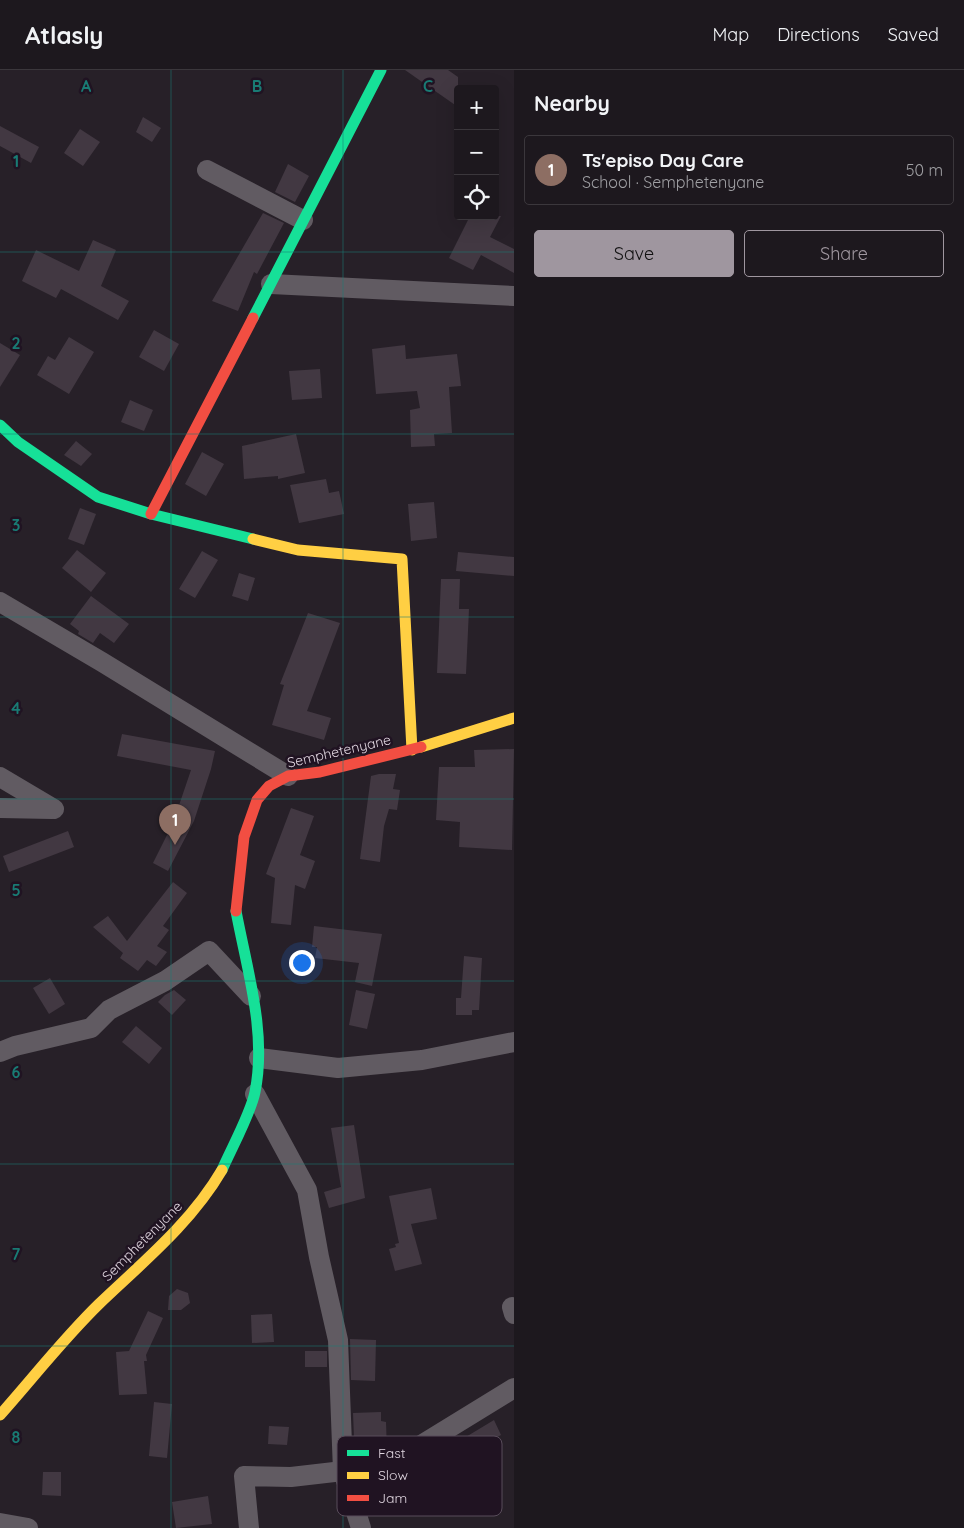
<!DOCTYPE html>
<meta charset="utf-8">
<style>
:root{--surface:#1d181e;--page:#252127;--text:#f1f3f6;--muted:#a0a0a4;--line:#3b373c;--accent:#9f969f}
body{margin:0;font-family:Quicksand,sans-serif;background:var(--page);color:var(--text)}
.controls{position:absolute;right:15px;top:15px;display:grid;overflow:hidden;border-radius:5px;box-shadow:0 5px 20px #0002}
.controls button{width:45px;height:45px;display:grid;place-items:center;padding:0;border:0;border-bottom:1px solid var(--line);background:var(--surface);color:var(--text);font:25px sans-serif}
.you{position:absolute;left:301px;top:892px;width:18px;height:18px;margin:-12px;border:4px solid #fff;border-radius:50%;background:#1a73e8;box-shadow:0 0 0 8px #1a73e833}
.badge{display:grid;place-items:center;width:32px;height:32px;border-radius:50%;background:var(--accent);color:#fff;font-size:16px;font-weight:700}
.pin{position:absolute;translate:-50% -41px;filter:drop-shadow(0 1px 2px #0008)}
.pin::after{content:'';position:absolute;top:26px;width:18px;height:15px;background:inherit;clip-path:polygon(0 0,100% 0,50% 100%)}
.list{margin:0;padding:0;list-style:none}
h2{display:flex;justify-content:space-between;align-items:center;height:65px;margin:0;padding:0 20px;font-size:21px}
h2 small{font-size:16px;font-weight:400;color:var(--muted)}
.list li{display:grid;grid-template-columns:32px 1fr auto;gap:15px;align-items:center;box-sizing:border-box;height:70px;margin:0 10px 10px;padding:0 10px;border:1px solid var(--line);border-radius:5px}
.list b{display:block;font-size:19px;white-space:nowrap}
.list p{margin:0;font-size:16px;white-space:nowrap;color:var(--muted)}
.list em{font-size:16px;font-style:normal;color:var(--muted)}
.actions{display:flex;gap:10px;padding:15px 20px}
.actions a{flex:1;padding:11px 0;border:1px solid var(--accent);border-radius:5px;text-align:center;font-size:18px;color:var(--accent)}
.actions .main{background:var(--accent);color:#111}
.icon{flex:none;width:28px;height:28px;fill:none;stroke:currentColor;stroke-width:2;stroke-linecap:round;stroke-linejoin:round}
.map{position:relative;flex:none;width:514px;height:1458px;overflow:hidden}
header{display:flex;align-items:center;gap:30px;box-sizing:border-box;height:70px;padding:0 25px;background:var(--surface);border-bottom:1px solid var(--line)}
header strong{font-size:24px}
nav{display:flex;gap:28px;margin-inline-start:auto;font-size:18px}
main{display:flex}
aside{flex:1;background:var(--surface)}
.map>svg:first-child{display:block}
</style>
<header>
<strong>Atlasly</strong>
<nav><a>Map</a><a>Directions</a><a>Saved</a></nav>
</header>
<main>
<div class="map">
<svg width="514" height="1458" viewBox="0 0 514 1458">
<rect width="100%" height="100%" fill="#272028"/>
<g fill="#423842">
<path d="M405,0H448L458,7V37Z"/>
<path d="M143,47L161,58L152,72L136,62Z"/>
<path d="M0,56L39,77L31,93L0,76Z"/>
<path d="M80,59L100,72L83,96L64,83Z"/>
<path d="M288,94L309,106L295,132L275,122Z"/>
<path d="M263,143L284,153L257,204L254,202L238,241L212,231Z"/>
<path d="M470,146H501L490,167L514,179V203L481,185L473,200L449,188Z"/>
<path d="M93,170L116,180L101,216L129,231L118,250L61,219L56,228L22,211L36,180L79,201Z"/>
<path d="M154,260L179,274L164,301L139,287Z"/>
<path d="M69,267L94,282L69,324L37,305L48,286L55,290Z"/>
<path d="M0,273L20,285L0,317Z"/>
<path d="M405,275L406,289L457,284L461,316L449,317L452,363L434,364L435,376L411,377L410,340L420,338L417,321L376,324L372,279Z"/>
<path d="M320,299L322,328L292,330L289,301Z"/>
<path d="M130,330L153,340L144,361L121,352Z"/>
<path d="M296,364L305,403L278,409V406L244,409L242,376Z"/>
<path d="M76,371L92,384L81,396L64,385Z"/>
<path d="M202,382L224,394L206,426L185,414Z"/>
<path d="M326,409L329,423L339,421L344,444L299,453L290,415Z"/>
<path d="M434,432L437,468L411,471L408,434Z"/>
<path d="M80,438L96,444L84,475L68,469Z"/>
<path d="M77,480L106,503L91,522L62,498Z"/>
<path d="M202,481L218,490L195,528L179,519Z"/>
<path d="M458,482L514,487V506L456,501Z"/>
<path d="M239,503L255,508L248,531L232,526Z"/>
<path d="M441,509H460L459,539H469L466,604L437,603Z"/>
<path d="M91,526L129,554L114,573L100,563L93,573L78,564L79,561L70,554Z"/>
<path d="M308,543L340,553L307,641L331,648L324,670L272,655L284,615L280,614Z"/>
<path d="M122,664L215,681L211,699L194,751L168,801L153,793L173,753L191,700L117,686Z"/>
<path d="M514,679L512,780L459,777L460,752L436,750L439,697H475L474,680Z"/>
<path d="M379,704H396L393,719L400,720L397,740L389,739L384,756L380,792L360,789L371,706Z"/>
<path d="M291,738L314,746L300,785L315,791L305,819L295,815L291,855L271,853L275,808L266,804Z"/>
<path d="M68,761L74,777L9,802L3,786Z"/>
<path d="M173,812L187,823L163,856L169,860L157,876L167,882L156,896L147,890L138,901L120,888L123,883L93,857L108,846L127,871Z"/>
<path d="M314,856L382,864L372,916L355,912L359,893L315,888L317,877H312Z"/>
<path d="M464,886L482,888L479,940H472V945H456V928H461Z"/>
<path d="M50,908L65,934L49,944L33,918Z"/>
<path d="M174,920L186,930L172,945L158,932L165,925Z"/>
<path d="M356,920L375,924L367,959L349,955Z"/>
<path d="M136,956L162,978L149,994L122,972Z"/>
<path d="M354,1055L365,1128L329,1138L324,1122L341,1117L331,1058Z"/>
<path d="M431,1118L437,1149L411,1154L422,1194L395,1201L389,1179L396,1177L395,1174L399,1173L389,1126Z"/>
<path d="M177,1219L188,1223L190,1233L181,1240H168L169,1226Z"/>
<path d="M148,1241L163,1248L146,1285L147,1291H144L147,1324L119,1325L116,1282L129,1281Z"/>
<path d="M272,1244L274,1272L252,1273L251,1245Z"/>
<path d="M350,1269L376,1270L375,1311L351,1310Z"/>
<rect x="305" y="1281" width="22" height="16"/>
<path d="M154,1332L172,1334L167,1388L149,1386Z"/>
<path d="M381,1342V1351L386,1352L387,1382L380,1383V1386L369,1393H355L353,1343Z"/>
<path d="M494,1350L501,1365L470,1382L491,1413L462,1432L440,1397L437,1399L431,1388Z"/>
<path d="M269,1356L289,1357L287,1375L268,1374Z"/>
<path d="M43,1402H61V1426L42,1425Z"/>
<path d="M208,1426L212,1454L176,1458L172,1432Z"/>
</g>
<g fill="none" stroke-linecap="round" stroke-linejoin="round">
<g stroke="#615b62" stroke-width="20">
<path d="M207,100L303,150"/>
<path d="M271,214L514,226"/>
<path d="M0,532L102,592L288,706"/>
<path d="M0,707L54,739"/>
<path d="M0,738L52,739"/>
<path d="M0,982L15,976L91,958L109,940L165,911L209,881L251,926"/>
<path d="M259,988L338,998L422,990L514,972"/>
<path d="M255,1024L307,1120L319,1187L338,1270L343,1401L361,1458"/>
<path d="M512,1237L514,1244"/>
<path d="M348,1420L514,1318"/>
<path d="M0,1453L28,1458"/>
<path d="M249,1458L244,1406L291,1407L343,1401"/>
</g>
<g stroke="#16e098" stroke-width="11">
<path d="M253,248L381,0"/>
<path d="M0,355L18,372L98,427L151,444L253,469"/>
<path d="M222,1100C231,1079 251,1043 255,1022C267,963 247,900 236,841"/>
</g>
<g stroke="#ffcf43" stroke-width="11">
<path d="M253,469L298,480L402,489L412,680"/>
<path d="M421,677L514,648"/>
<path d="M0,1345C33,1308 64,1268 99,1234C143,1192 191,1153 222,1100"/>
</g>
<g stroke="#f24e42" stroke-width="11">
<path d="M151,444L253,248"/>
<path d="M236,841L244,767L257,730L269,716L288,706L320,702L421,677"/>
</g>
</g>
<path fill="none" stroke="#197b74" stroke-width="1" stroke-opacity="0.55" d="M171,0V1458M343,0V1458M0,182H514M0,364H514M0,547H514M0,729H514M0,911H514M0,1094H514M0,1276H514"/>
<g text-anchor="middle" dominant-baseline="central" stroke-width="5" stroke-linejoin="round" paint-order="stroke">
<g font-size="14" fill="#dfd5df" stroke="#201322">
<text transform="translate(339 681) rotate(-13)">Semphetenyane</text>
<text transform="translate(142 1171) rotate(-45)">Semphetenyane</text>
</g>
</g>
<rect x="337" y="1366" width="165" height="80" rx="8" fill="#201322" stroke="#594d5b" stroke-width="1"/>
<rect x="347" y="1380" width="22" height="6" fill="#16e098"/>
<rect x="347" y="1402" width="22" height="7" fill="#ffcf43"/>
<rect x="347" y="1425" width="22" height="6" fill="#f24e42"/>
<g font-size="14" fill="#dfd5df">
<text x="378" y="1388">Fast</text>
<text x="378" y="1410">Slow</text>
<text x="378" y="1433">Jam</text>
</g>
<g font-size="16" text-anchor="middle" font-weight="bold" fill="#197b74" stroke="#201322" stroke-width="5" stroke-linejoin="round" paint-order="stroke">
<text x="86" y="22">A</text>
<text x="257" y="22">B</text>
<text x="428" y="22">C</text>
<text x="16" y="97">1</text>
<text x="16" y="279">2</text>
<text x="16" y="461">3</text>
<text x="16" y="644">4</text>
<text x="16" y="826">5</text>
<text x="16" y="1008">6</text>
<text x="16" y="1190">7</text>
<text x="16" y="1373">8</text>
</g>
</svg>
<div class="controls">
<button>+</button>
<button>−</button>
<button><svg class="icon" aria-label="locate" viewBox="0 0 24 24"><circle cx="12" cy="12" r="6"/><path d="M12 2v4M12 18v4M2 12h4M18 12h4"/></svg></button>
</div>
<div class="you"></div>
<div class="pin badge" style="left:175px;top:775px;background:#8d6e63">1</div>
</div>
<aside>
<h2>Nearby<small></small></h2>
<ul class="list">
<li><span class="badge" style="background:#8d6e63">1</span><div><b>Ts'episo Day Care</b><p>School · Semphetenyane</p></div><em>50 m</em></li>
</ul>
<div class="actions"><a class="main">Save</a><a>Share</a></div>
</aside>
</main>
